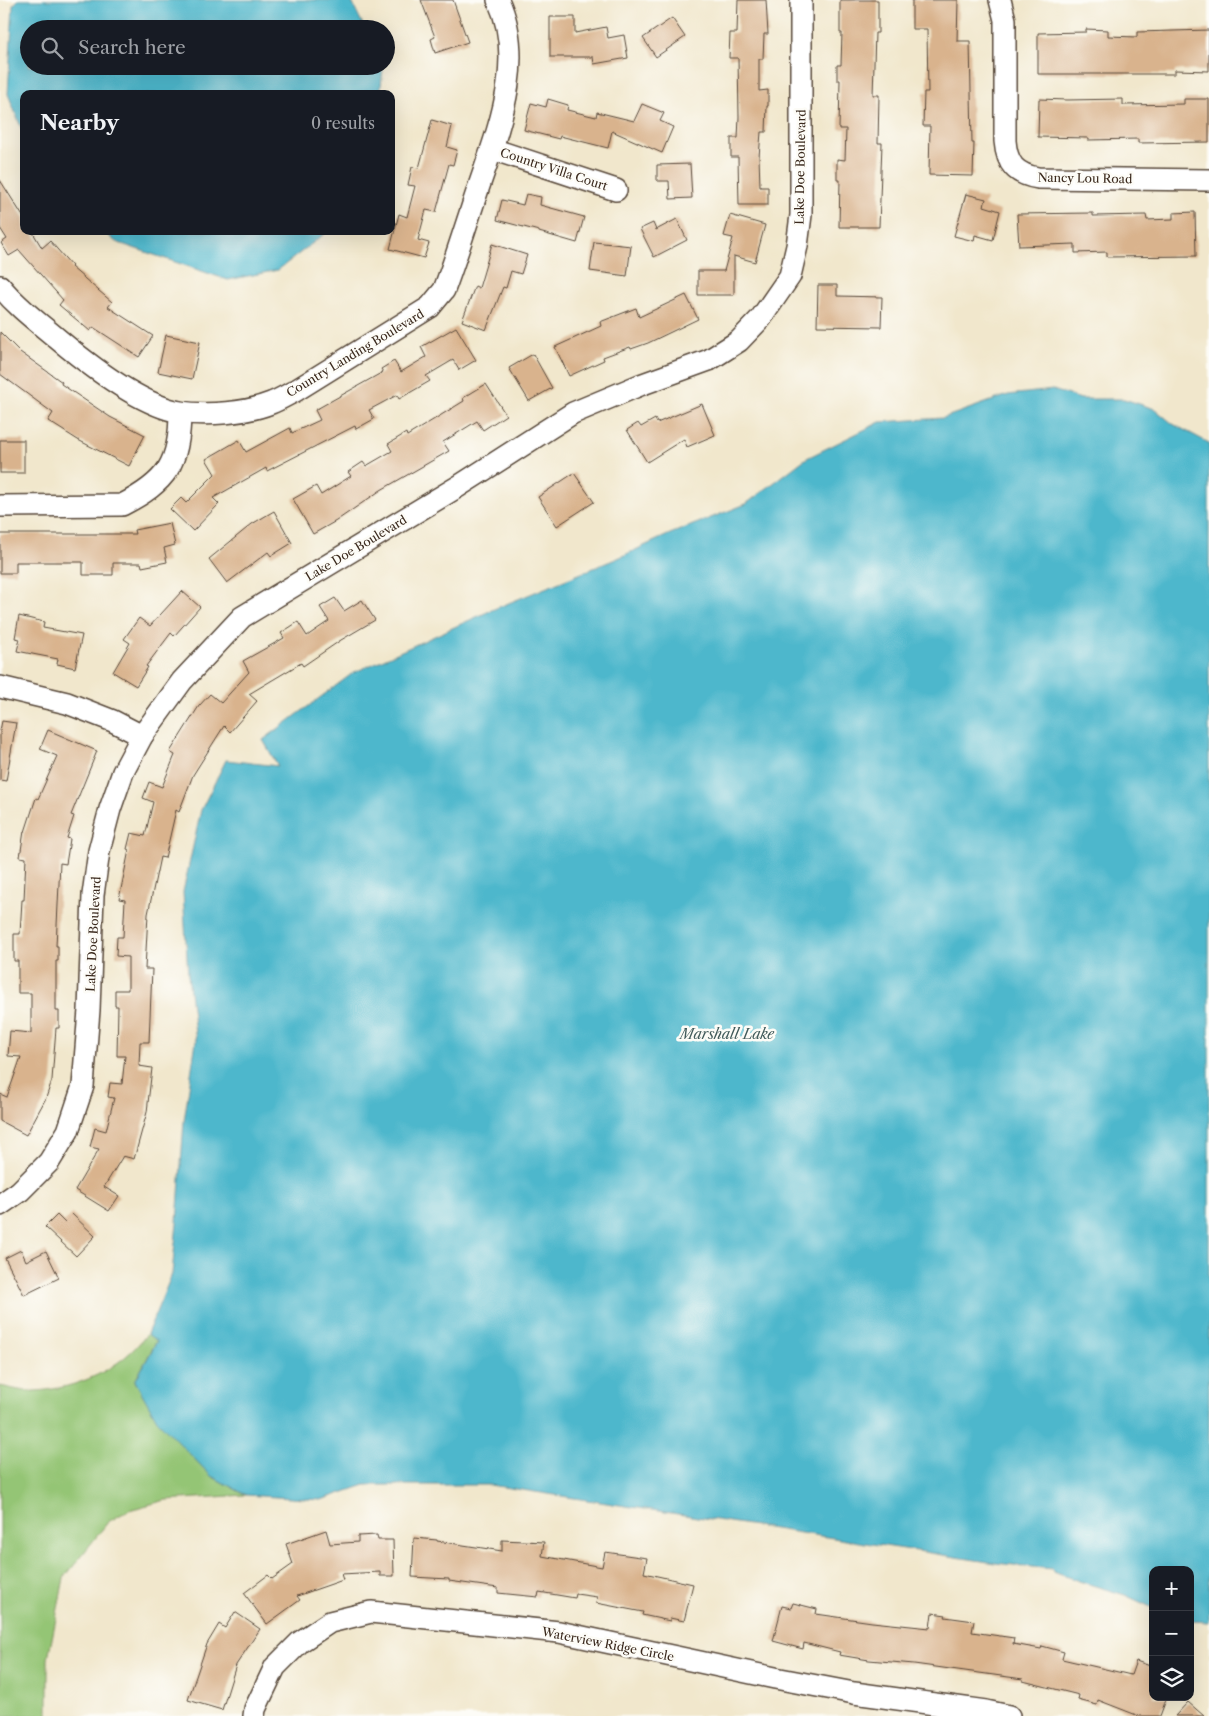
<!DOCTYPE html>
<meta charset="utf-8">
<style>
:root{--surface:#171b24;--page:#20242c;--text:#f1f3f6;--muted:#9ea1a6;--line:#363941}
body{margin:0;font-family:"Libre Caslon Text",serif;background:var(--page);color:var(--text)}
.controls{position:absolute;right:15px;bottom:15px;display:grid;overflow:hidden;border-radius:10px;box-shadow:0 5px 20px #0002}
.controls button{width:45px;height:45px;display:grid;place-items:center;padding:0;border:0;border-bottom:1px solid var(--line);background:var(--surface);color:var(--text);font:25px sans-serif}
.list{margin:0;padding:0;list-style:none}
h2{display:flex;justify-content:space-between;align-items:center;height:65px;margin:0;padding:0 20px;font-size:21px}
h2 small{font-size:16px;font-weight:400;color:var(--muted)}
.icon{flex:none;width:28px;height:28px;fill:none;stroke:currentColor;stroke-width:2;stroke-linecap:round;stroke-linejoin:round}
.map{position:relative;flex:none;width:1209px;height:1716px;overflow:hidden}
.search{position:absolute;background:var(--surface);box-shadow:0 5px 20px #0002;left:20px;top:20px;width:375px;height:55px;display:flex;align-items:center;gap:12px;box-sizing:border-box;padding:0 18px;border-radius:28px;color:var(--muted);font-size:19px}
.panel{position:absolute;background:var(--surface);box-shadow:0 5px 20px #0002;left:20px;top:90px;width:375px;height:145px;border-radius:10px}
.map>svg:first-child{display:block}
</style>
<div class="map">
<svg width="1209" height="1716" viewBox="0 0 1209 1716">
<rect width="100%" height="100%" fill="#fdfcf7"/>
<filter id="ink" filterUnits="userSpaceOnUse"><feTurbulence type="fractalNoise" baseFrequency=".02" numOctaves="2"/><feDisplacementMap in="SourceGraphic" scale="10" xChannelSelector="R" yChannelSelector="G"/><feConvolveMatrix kernelMatrix="1 2 1 2 8 2 1 2 1" color-interpolation-filters="sRGB"/></filter>
<filter id="wash" filterUnits="userSpaceOnUse"><feTurbulence type="fractalNoise" baseFrequency=".0096" numOctaves="4" result="noise"/><feDisplacementMap in="SourceGraphic" scale="20" xChannelSelector="R" yChannelSelector="G"/><feGaussianBlur stdDeviation="1.12" result="paint"/><feColorMatrix in="noise" values="0 0 0 0 0 0 0 0 0 0 0 0 0 0 0 0 0 1.4 0 .05"/><feComposite in="paint" operator="in"/></filter>
<g filter="url(#wash)">
<rect width="100%" height="100%" fill="#f1e7cc"/>
<path fill="#94c575" stroke="#68784a" d="M147,1334L157,1340L135,1381L157,1419L211,1476L246,1495L166,1500L129,1510L108,1522L64,1578L48,1659V1716H0V1386C11,1388 23,1392 34,1391C78,1389 121,1369 147,1334Z"/>
<g fill="#4eb7cc" stroke="#447075">
<path d="M18,0H351L365,29H29V66H382L383,69L380,94H24V135L8,94L13,5Z"/>
<path d="M103,231H328L278,270L228,280L116,242Z"/>
<path d="M1053,390L1081,399H1124L1155,409L1173,424L1209,443V1622L1190,1621V1570H1153V1608L1125,1595L1082,1582L1053,1572L1052,1569L995,1563L490,1485H365L321,1500L246,1495L211,1476L157,1420L135,1381L157,1341L147,1334L172,1274L177,1223L184,1121L196,1041L188,975L183,892L201,810L226,760L278,766L263,740L353,673L494,609L618,558L670,534L746,504L805,459L880,422L943,418L1008,395Z"/>
</g>
<g id="blocks">
<g fill="#d9b38d">
<path d="M421,0H453L468,42L435,53L431,39L435,37Z"/>
<path d="M738,0H766L768,34H764L763,59H759V91L768,90V106H767L766,132H761L759,157L760,187H768V205H739L738,157H731V138H738L739,117L738,58H729L730,33H737Z"/>
<path d="M840,0H878V33H875L873,95H879L878,143H882L879,227H839L840,180H837V159L845,160L846,129H839L840,80H837V65H841L842,33H840Z"/>
<path d="M912,0H958L957,41H970L972,143H974L973,176L929,175L930,126H923L924,92H928L927,29H912Z"/>
<path d="M550,17H575V33L606,27L608,38L624,35L628,58L594,64L593,57H550Z"/>
<path d="M672,18L685,37L656,57L643,38Z"/>
<path d="M1086,29L1108,30V36L1137,37V32L1209,30V71L1175,70V74H1038V33L1086,32Z"/>
<path d="M548,99L568,105L567,110L596,117L597,112L634,121L642,104L664,113L660,121L673,127L662,153L612,131L608,148L560,136L559,139L524,130L531,103L546,107Z"/>
<path d="M1039,99L1067,100L1123,99V105L1184,104V99H1209V142L1138,143V139L1088,140V138L1038,137Z"/>
<path d="M432,120L452,126L447,147L457,150L453,165L449,164L436,212L426,210L418,240L429,243L424,258L390,249L399,214L407,217L415,186L408,185L412,167L419,168Z"/>
<path d="M690,164L692,198L670,199L669,181H657V165Z"/>
<path d="M0,180L24,218V231H32L42,248L50,241L72,266L71,267L112,302L108,307L153,336L139,357L93,327L90,331L59,305L63,300L19,250L9,256L1,243L7,239L0,228Z"/>
<path d="M526,194L541,197L540,205L584,217L577,243L539,232V231L497,220L502,200L523,205Z"/>
<path d="M966,194L986,199L984,206L1000,211L993,240L975,235L974,241L954,236Z"/>
<path d="M1195,212L1196,256L1107,257V252L1075,253V244L1019,246L1017,214L1093,213V216L1146,215L1147,220L1173,219V213Z"/>
<path d="M730,215L765,225L755,262L734,256V295H698V271H724L733,238L724,236Z"/>
<path d="M677,219L687,240L654,257L640,229L653,223L656,230Z"/>
<path d="M594,242L631,246L627,276L590,271Z"/>
<path d="M492,244L527,255L521,274L511,271L506,288L503,287L486,330L462,321L475,286L479,288Z"/>
<path d="M818,285H837V296L882,297L881,327L817,326Z"/>
<path d="M686,295L698,319L648,343L631,349L630,347L603,357L604,360L569,376L555,347L601,326L600,322L636,308L639,317Z"/>
<path d="M456,327L476,360L459,370L453,360L426,376L430,381L399,399L397,395L369,410L374,419L356,429L355,426L267,471L266,468L213,498L219,504L193,531L170,509L181,498L186,503L215,474L206,459L239,440L246,452L290,428L292,433L320,420L315,410L383,372L381,369L394,361L401,372L426,357L421,347Z"/>
<path d="M0,332L20,352L62,382L61,384L110,417L145,435L129,466L78,440L48,421L53,413L0,374Z"/>
<path d="M166,335L200,342L192,379L158,372Z"/>
<path d="M533,354L552,388L529,401L509,368Z"/>
<path d="M486,384L506,415L483,430L477,421L443,442L449,451L381,490L336,521L313,534L293,499L316,486L321,495L351,476L348,472L363,462L366,466L392,451L388,444L406,433L407,436L464,401L463,398Z"/>
<path d="M702,404L715,435L687,447L684,439L647,462L627,430L638,423L641,427L655,419L657,423Z"/>
<rect x="0" y="440" width="24" height="33"/>
<path d="M574,473L594,502L557,526L538,497Z"/>
<path d="M274,511L292,543L271,556L268,552L227,583L209,559L252,524Z"/>
<path d="M170,523L175,545L164,548L167,562L142,567L141,563H113V575H83V562H16V573H0V534H135L134,530Z"/>
<path d="M182,591L200,607L174,636L171,633L146,666L148,667L136,686L113,672L130,643L124,639L139,618L150,626Z"/>
<path d="M335,598L344,611L362,600L375,620L341,640L303,666L301,663L249,694L257,701L230,732L224,726L193,775L179,812L176,810L165,858L160,857L148,914L145,969H152L149,1042H140L139,1066L152,1068L147,1112L134,1159L123,1156L104,1187L119,1196L109,1211L75,1190L99,1149L90,1147L95,1128L106,1131L114,1098L108,1097L110,1083L122,1084L125,1056H117L118,1006H115V990H128V957L116,956L117,937H123L125,900L119,899L129,850L127,849L131,833L145,836L153,802L143,798L149,782L162,787L175,755L170,752L199,706L210,694L221,703L249,672L243,661L284,638L281,633L298,622L307,636L329,621L320,607Z"/>
<path d="M19,616L44,622L43,628L82,635L75,668L57,664L58,659L17,651L20,639L15,638Z"/>
<path d="M2,721L16,723L6,781L0,780V731Z"/>
<path d="M48,730L97,751L71,815L74,816L67,838L70,839L66,864L60,863L56,946H58V961H56V1011H59V1028H56L52,1080L46,1098L26,1135L0,1121V1094L7,1097L21,1057L8,1056L10,1031L31,1033V993H18V961H14V934H20L22,900H24L26,858L20,857L24,831L25,832L36,798L38,799L57,756L40,749Z"/>
<path d="M72,1214L95,1236L76,1256L45,1227L57,1215L64,1222Z"/>
<path d="M21,1250L26,1261L46,1251L59,1278L24,1295L5,1258Z"/>
<path d="M326,1530L330,1544L358,1542V1536L377,1535L378,1540H393L394,1576H380V1572L341,1574L343,1580L297,1596L300,1600L267,1624L244,1593L268,1575L272,1579L293,1564L286,1544Z"/>
<path d="M414,1538L437,1540V1541L502,1551V1540L544,1542L542,1556L602,1567L605,1552L647,1558L644,1573L693,1584L684,1621L670,1618V1621L642,1615L643,1612L596,1603L597,1597L576,1594L575,1598L539,1592L538,1597L498,1593V1588L449,1581V1579L412,1577Z"/>
<path d="M793,1603L817,1609L816,1614L872,1622L930,1628L932,1613L946,1615L945,1617L974,1621L972,1632L1014,1638L1013,1644L1041,1649L1042,1646L1064,1652L1062,1659L1131,1675L1136,1661L1153,1667V1697H1167L1160,1716H1139L1098,1700L1097,1705L1078,1700L1079,1695L1023,1681V1679L914,1664L869,1660L839,1655L840,1652L804,1643L803,1649L773,1641L782,1606L791,1608Z"/>
<path d="M235,1612L260,1629L236,1665L222,1710L188,1700L207,1644L219,1624L225,1628Z"/>
<path d="M1188,1702L1204,1716H1175Z"/>
</g>
</g>
</g>
<g filter="url(#ink)">
<use href="#blocks" fill-opacity="0" stroke="#564638" stroke-width="1"/>
<g fill="none" stroke-linecap="round" stroke-linejoin="round">
<defs>
<g id="minor">
<path d="M1000,0L1005,20V141C1007,164 1015,174 1038,178L1209,180"/>
<path d="M492,149L616,190"/>
<path d="M0,286C17,307 39,323 59,340C89,365 141,405 180,412C207,416 246,413 271,403C279,400 287,395 295,391L430,307L444,290C456,258 466,225 477,192C497,132 527,62 498,0"/>
<path d="M0,506L122,505C167,482 180,463 180,412"/>
<path d="M0,687L67,703L113,721L142,736"/>
<path d="M0,1205L20,1191L49,1162L68,1131L83,1086L89,1010L93,895L99,851L110,809L123,772L142,736L182,681L242,617L459,486L573,413L640,385L709,360L739,341L761,318L790,276L797,246L801,215V0"/>
<path d="M254,1716L255,1709L275,1667L300,1642L330,1622L371,1612L559,1632L775,1678L854,1693L986,1711L1009,1716"/>
</g>
</defs>
<use href="#minor" stroke="#564638" stroke-width="24"/>
<use href="#minor" stroke="#fff" stroke-width="21"/>
</g>
</g>
<g text-anchor="middle" dominant-baseline="central" stroke-width="5" stroke-linejoin="round" paint-order="stroke">
<g font-size="12" fill="#3b2a1e" stroke="#fdfcf7">
<text transform="translate(800 167) rotate(-89)">Lake Doe Boulevard</text>
<text transform="translate(554 169) rotate(18)">Country Villa Court</text>
<text transform="translate(1085 178) rotate(1)">Nancy Lou Road</text>
<text transform="translate(355 353) rotate(-31)">Country Landing Boulevard</text>
<text transform="translate(356 548) rotate(-31)">Lake Doe Boulevard</text>
<text transform="translate(93 934) rotate(-87)">Lake Doe Boulevard</text>
<text transform="translate(608 1644) rotate(11)">Waterview Ridge Circle</text>
</g>
<g font-size="14" font-style="italic" fill="#425b5b" stroke="#fdfcf7">
<text x="727" y="1034">Marshall Lake</text>
</g>
</g>
</svg>
<div class="controls">
<button>+</button>
<button>−</button>
<button><svg class="icon" aria-label="layers" viewBox="0 0 24 24"><path d="M12 4l9 5-9 5-9-5zM3 14l9 5 9-5"/></svg></button>
</div>
<div class="search"><svg class="icon" aria-label="search" viewBox="0 0 24 24"><circle cx="10" cy="10" r="6"/><path d="M15 15l6 6"/></svg>Search here</div>
<section class="panel">
<h2>Nearby<small>0 results</small></h2>
<ul class="list">
</ul>
</section>
</div>
